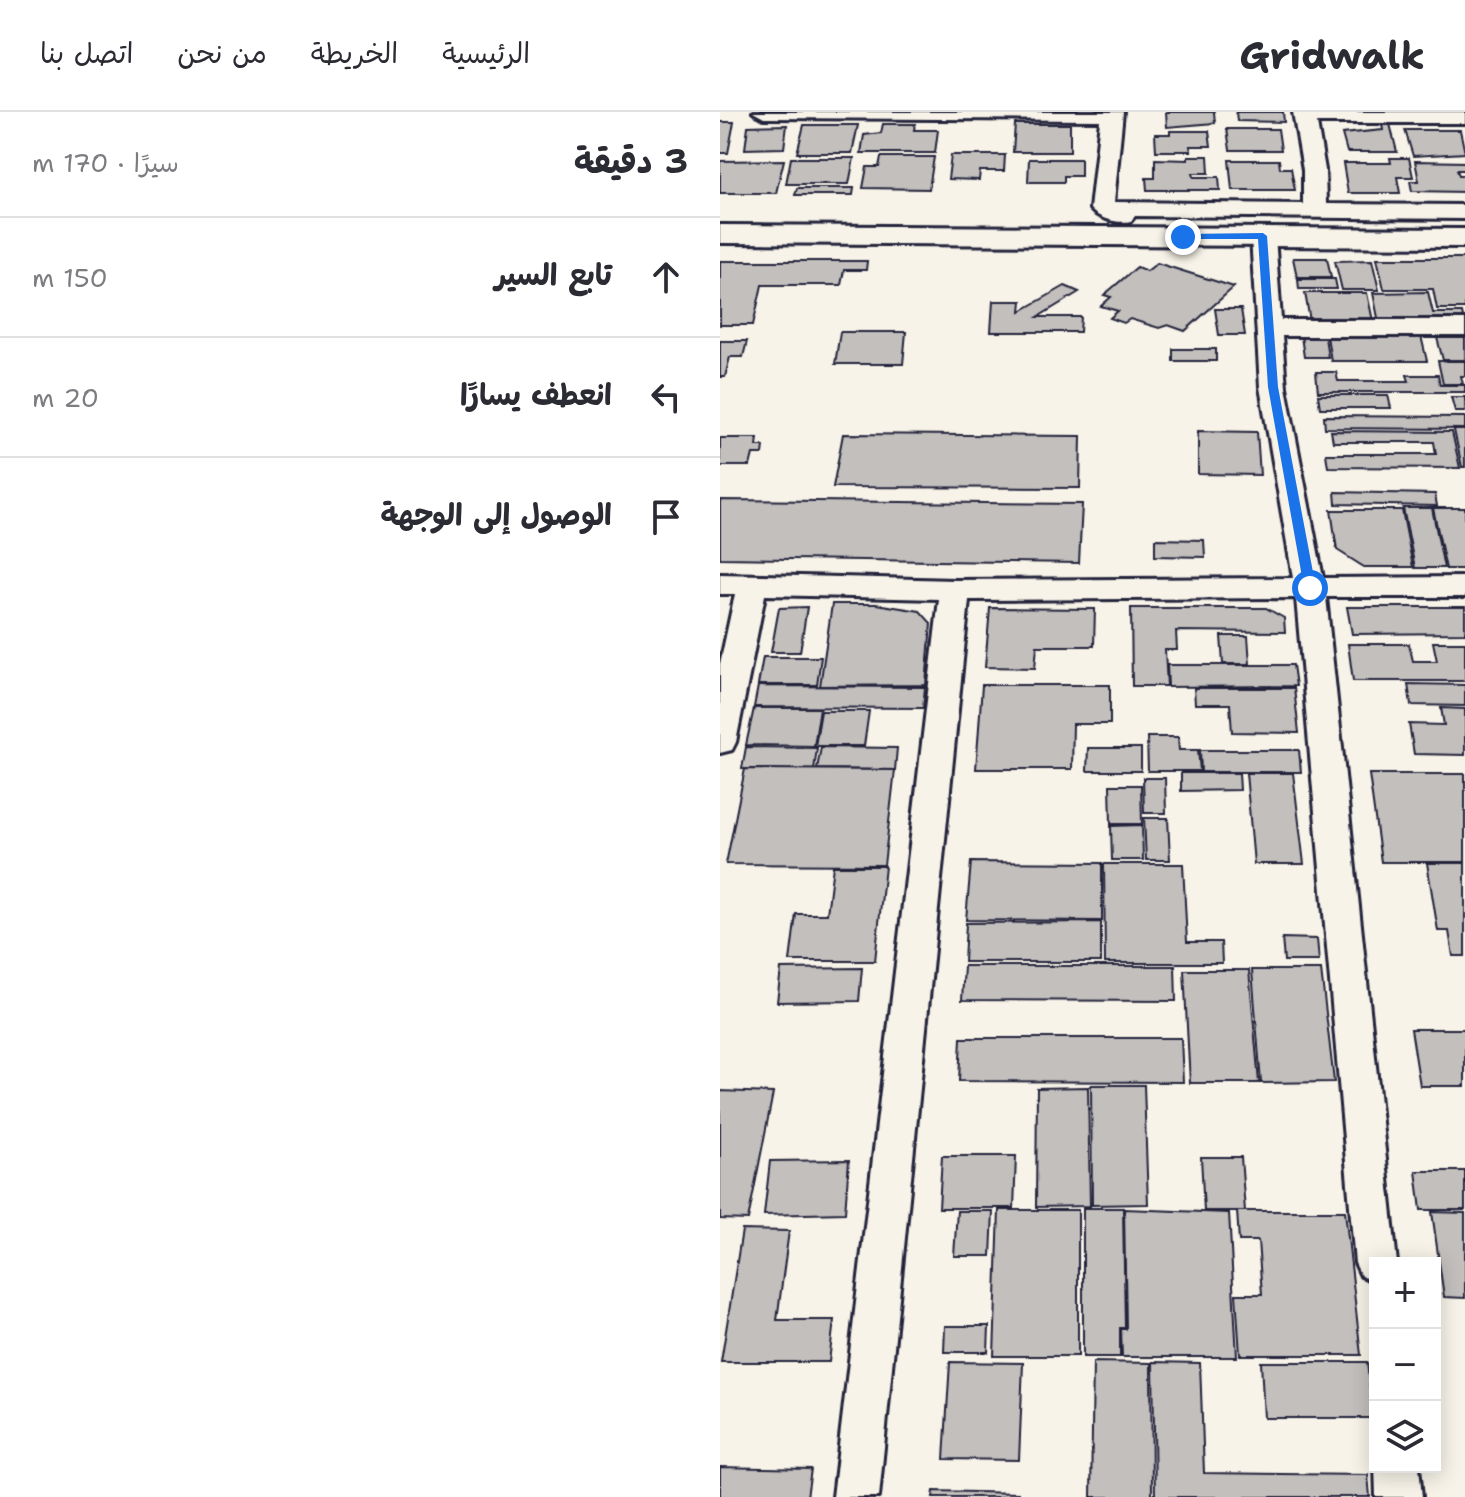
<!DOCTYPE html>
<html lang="ar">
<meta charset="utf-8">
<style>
:root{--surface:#fff;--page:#f7f7f7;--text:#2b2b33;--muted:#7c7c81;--line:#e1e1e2}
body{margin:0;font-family:"Shantell Sans","Playpen Sans Arabic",sans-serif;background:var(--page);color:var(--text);direction:rtl}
.controls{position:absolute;right:24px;bottom:24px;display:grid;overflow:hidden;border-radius:0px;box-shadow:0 4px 20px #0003}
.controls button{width:72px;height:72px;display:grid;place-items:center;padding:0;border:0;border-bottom:2px solid var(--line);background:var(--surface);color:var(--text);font:40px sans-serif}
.stop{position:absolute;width:24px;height:24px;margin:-18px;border:6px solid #1a73e8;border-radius:50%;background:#fff}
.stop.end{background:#1a73e8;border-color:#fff;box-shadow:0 2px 8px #0008}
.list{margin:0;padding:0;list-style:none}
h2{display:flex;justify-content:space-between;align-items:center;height:104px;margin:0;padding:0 32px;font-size:34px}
h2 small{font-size:26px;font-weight:400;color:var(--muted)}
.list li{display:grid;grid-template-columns:52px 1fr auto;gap:24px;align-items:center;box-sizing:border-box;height:120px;padding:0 32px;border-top:2px solid var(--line)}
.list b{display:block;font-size:30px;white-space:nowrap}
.list em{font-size:26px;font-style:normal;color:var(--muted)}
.icon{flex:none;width:44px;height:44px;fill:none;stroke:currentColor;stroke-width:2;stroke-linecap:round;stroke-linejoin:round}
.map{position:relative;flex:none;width:745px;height:1385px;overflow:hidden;direction:ltr}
header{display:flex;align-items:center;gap:48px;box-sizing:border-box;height:112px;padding:0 40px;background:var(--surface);border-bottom:2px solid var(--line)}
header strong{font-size:38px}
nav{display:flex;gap:44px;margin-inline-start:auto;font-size:28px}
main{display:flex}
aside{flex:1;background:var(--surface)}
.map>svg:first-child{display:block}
</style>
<header>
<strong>Gridwalk</strong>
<nav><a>الرئيسية</a><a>الخريطة</a><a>من نحن</a><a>اتصل بنا</a></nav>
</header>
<main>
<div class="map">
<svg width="745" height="1385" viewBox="0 0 745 1385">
<rect width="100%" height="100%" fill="#f7f3e8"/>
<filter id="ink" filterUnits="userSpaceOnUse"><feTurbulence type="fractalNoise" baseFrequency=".0125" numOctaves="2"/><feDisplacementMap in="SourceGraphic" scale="16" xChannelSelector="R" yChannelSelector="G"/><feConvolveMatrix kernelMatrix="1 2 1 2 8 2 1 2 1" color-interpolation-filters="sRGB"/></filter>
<g filter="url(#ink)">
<g fill="#c2bfbd" stroke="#22223b" stroke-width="2">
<path d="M446,0H494L495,11L447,15Z"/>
<path d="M516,0H563L564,10L517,9Z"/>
<path d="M0,10H14L8,41H0Z"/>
<path d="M163,12H195L194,18H218L215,41H141L144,23L161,21Z"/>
<path d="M295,12H350V40H293Z"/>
<path d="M662,12H670L677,40H627L622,22L663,18Z"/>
<path d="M67,13L64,36L25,37L28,14Z"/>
<path d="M84,13H138L132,41H77Z"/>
<path d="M507,17H558L561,38H510Z"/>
<path d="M685,18H740L745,41L693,44Z"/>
<path d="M450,19H489L491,34H470L471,39H436L435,22H450Z"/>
<path d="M231,43H285L284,59H260L259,68L228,67Z"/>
<path d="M468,44H488L489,61H473L474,65H499L500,78H427L426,66H435V47L468,48Z"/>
<path d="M161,45H214L209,77L143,76L147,55H159Z"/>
<path d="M71,46H134L129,72H66Z"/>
<path d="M670,46H689L693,65H677L680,81H628L623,51H671Z"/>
<path d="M309,47H361V64H344V70H308Z"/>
<path d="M64,48L56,81H0V49Z"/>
<path d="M509,48H559L560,56H571L575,78H512Z"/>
<path d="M695,49L745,50V58H737L739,63H745V80L692,79L690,69H699Z"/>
<path d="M77,76H134L133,83H75Z"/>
<path d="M573,146H607L611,165H577Z"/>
<path d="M657,146H745V197H717L713,177H664Z"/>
<path d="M652,148L659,178H622L615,149Z"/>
<path d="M0,149H147L146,158H124L121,173H42L33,213H0Z"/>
<path d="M437,151L514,175L465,219L448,213L439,216L410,207L404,211L390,206L398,199L381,194L391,185L384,183L417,155L427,159Z"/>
<path d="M578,167H615L617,177H579Z"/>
<path d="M345,174L359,180L318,205H361L360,220H271L273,189H302L301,199Z"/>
<path d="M708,180L713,201H742L744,210L659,211L653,181Z"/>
<path d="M585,181H647L653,209H590Z"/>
<path d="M495,197H521L525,223H499Z"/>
<path d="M120,220H186L183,252H115Z"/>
<path d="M581,224L605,225L608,245H584Z"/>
<path d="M607,224H701L707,249H611Z"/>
<path d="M745,225V248H723L717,226Z"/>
<path d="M0,229H27L23,245H10L5,265H0Z"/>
<rect x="453" y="237" width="43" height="12"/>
<path d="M718,249H745V264H741L743,272H723Z"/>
<path d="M596,260H616L618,269H689L687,263H718L720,273H745V280H598Z"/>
<path d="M598,283H668L671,296H600Z"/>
<path d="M731,285H745V299H735Z"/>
<path d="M604,304L745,305V317L605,316Z"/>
<path d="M734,318H745V355H742Z"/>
<path d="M478,319L537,320L540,363L478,362Z"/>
<path d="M611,319L732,320L740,356L608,355L606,342H716L714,330H613Z"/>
<path d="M123,322L361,324L360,376L113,375Z"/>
<path d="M0,326H38L37,334H44L43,342H33L30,354H0Z"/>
<path d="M615,380L715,382L717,394L616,392Z"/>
<path d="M0,388L362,392L359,451L0,446Z"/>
<path d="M683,396H712L724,456H695Z"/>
<path d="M713,396H745V457H726Z"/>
<path d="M611,398H682L693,455H644L617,438Z"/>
<path d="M435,427L484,428L485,445L435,444Z"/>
<path d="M112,492H156L200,499L211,511L206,573L100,574Z"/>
<path d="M87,495L80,540H51L59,496Z"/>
<path d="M627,495H745V521L632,522Z"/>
<path d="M270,496L375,497L374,534H317L315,556L265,555Z"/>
<path d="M411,496H546L564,506L565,520L456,519L457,538H445L447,574H412Z"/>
<path d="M501,524H528L530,552H503Z"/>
<path d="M713,530H745V569H633L628,532H689L693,549H717Z"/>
<path d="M43,545H101L97,573H38Z"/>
<path d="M447,553H573L576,574L448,575Z"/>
<path d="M688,572L745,573V594L691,593Z"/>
<path d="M262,573H390V612H353L352,657H256Z"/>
<path d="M38,574L205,575L203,596L34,595Z"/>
<path d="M474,576H574L579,621L512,620L510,592H475Z"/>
<path d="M34,596H100L94,634L26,633Z"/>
<path d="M721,596L745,597V643L694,642L689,612L724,613Z"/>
<path d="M101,599H149L144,634H95Z"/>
<path d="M427,625H458L459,638H478L480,659H428Z"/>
<path d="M26,635L97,636L94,658L22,657Z"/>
<path d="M101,635L177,636L175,658L97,657Z"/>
<path d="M368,636H421V659H367Z"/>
<path d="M480,638H579L581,660H481Z"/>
<path d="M25,657L175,658L164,753L6,752Z"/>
<path d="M461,661H519L520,678L461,679Z"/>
<path d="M526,661H573L584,752H534Z"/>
<path d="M649,662H745V750H661Z"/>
<path d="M423,666H445L446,701H424Z"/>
<path d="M390,673H421L422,712H391Z"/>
<path d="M424,706H448L450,748H426Z"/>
<path d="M422,713L423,748H392L391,714Z"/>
<path d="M251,750L382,751V809L246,808Z"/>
<path d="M707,751H745V844H733L729,819H718Z"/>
<path d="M384,752H463L467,830H501L502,851H385Z"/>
<path d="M113,754H165L155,849H70L76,802H107Z"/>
<path d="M381,810V850H244L246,811Z"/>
<path d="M562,826L597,827L599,849H564Z"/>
<path d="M244,854H455L456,889L242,888Z"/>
<path d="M142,856L139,889L57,890L61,857Z"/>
<path d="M464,858H529L539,971H470Z"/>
<path d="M532,858H601L614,970L541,971Z"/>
<path d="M691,917H745V974H700Z"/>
<path d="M241,926H461L463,970L239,969Z"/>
<path d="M371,973H424L428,1092L372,1093Z"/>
<path d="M368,975L370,1094L316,1095L317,976Z"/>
<path d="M0,979L53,981L28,1108L0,1107Z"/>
<path d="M222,1044H296L294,1096H219Z"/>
<path d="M481,1045H521L525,1099H484Z"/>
<path d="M129,1048L125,1101L44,1103L50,1049Z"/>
<path d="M696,1059H745V1098H701Z"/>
<path d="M363,1096H403L405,1216H400V1245H363Z"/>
<path d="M404,1097L509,1101L517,1245H402L401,1217H406Z"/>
<path d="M279,1098H358V1244H274Z"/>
<path d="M237,1099H273L271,1144H234Z"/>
<path d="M517,1099H625L641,1243H520L516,1182H542L538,1129H519Z"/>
<path d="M712,1100L745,1101V1186L724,1185Z"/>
<path d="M22,1118L69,1119L57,1208H114L109,1250H1Z"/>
<path d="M225,1214H269L268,1240H224Z"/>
<path d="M230,1250L303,1251L299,1348L224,1347Z"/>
<path d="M373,1250L431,1251L432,1385H371Z"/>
<path d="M433,1250L480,1251L484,1361L648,1363L650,1385H435Z"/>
<path d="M541,1250H647L653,1306H544Z"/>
<path d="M0,1355L91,1357L87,1385H0Z"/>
<path d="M214,1379L298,1381V1385H213Z"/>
</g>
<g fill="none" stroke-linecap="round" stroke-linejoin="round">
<defs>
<g id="minor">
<path d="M33,0H403L394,90L583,92V58L573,0H745V11H597L605,58L606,92L745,93V107L415,104L411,109C399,112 378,107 370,97L380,8L44,6Z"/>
<path d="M543,117L551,119L555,124L561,208H745V224H562L566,275L603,466L745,465V485H606L677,1151H655V1170L641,1164L635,1151L576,486L249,488L159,1385H113L219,487L45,483L16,630L12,638L0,641V552L15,482H0V462L235,468L573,466L540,275L531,124L535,119Z"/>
<path d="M655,1350V1355H699L702,1385H656Z"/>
</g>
<path id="major" d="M0,113L745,117V135L0,131Z"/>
</defs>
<use href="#minor" stroke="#22223b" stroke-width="6"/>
<use href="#major" stroke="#22223b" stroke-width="6"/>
<use href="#minor" fill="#f7f3e8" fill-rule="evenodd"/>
<use href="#major" fill="#f7f3e8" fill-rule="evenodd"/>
</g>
</g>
<path fill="#1a73e8" d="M543,121L547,124L558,275L596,476L590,479L584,476L548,275L538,127H463L458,125L463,122Z"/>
</svg>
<div class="controls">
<button>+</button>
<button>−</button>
<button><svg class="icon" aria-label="layers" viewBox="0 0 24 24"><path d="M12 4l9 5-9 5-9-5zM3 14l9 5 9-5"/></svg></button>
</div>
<div class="stop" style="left:590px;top:476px"></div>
<div class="stop end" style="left:463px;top:125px"></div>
</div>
<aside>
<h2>3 دقيقة<small>سيرًا · 170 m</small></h2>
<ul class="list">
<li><svg class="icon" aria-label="ahead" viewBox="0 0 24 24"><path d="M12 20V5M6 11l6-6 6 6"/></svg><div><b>تابع السير</b></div><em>150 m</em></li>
<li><svg class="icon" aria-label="left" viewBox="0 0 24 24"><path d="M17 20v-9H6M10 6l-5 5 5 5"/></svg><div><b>انعطف يسارًا</b></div><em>20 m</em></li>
<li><svg class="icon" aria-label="arrive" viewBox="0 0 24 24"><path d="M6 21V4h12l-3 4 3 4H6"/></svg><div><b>الوصول إلى الوجهة</b></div></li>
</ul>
</aside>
</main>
